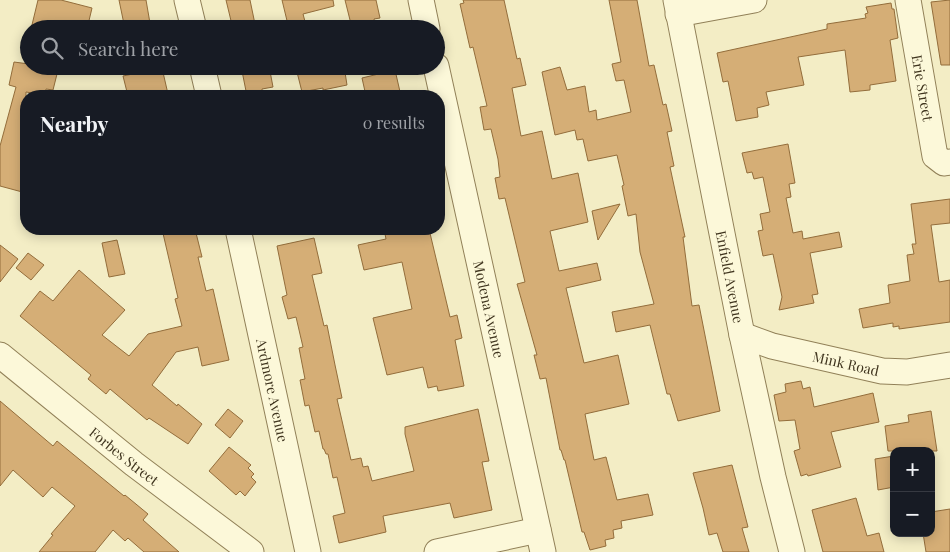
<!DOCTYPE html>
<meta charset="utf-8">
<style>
:root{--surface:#171b24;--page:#20242c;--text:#f1f3f6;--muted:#9ea1a6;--line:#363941}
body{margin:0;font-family:"Playfair Display",serif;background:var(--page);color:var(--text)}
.controls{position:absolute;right:15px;bottom:15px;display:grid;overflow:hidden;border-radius:10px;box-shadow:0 2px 12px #0003}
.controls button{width:45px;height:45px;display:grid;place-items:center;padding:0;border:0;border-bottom:1px solid var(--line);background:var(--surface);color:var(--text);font:25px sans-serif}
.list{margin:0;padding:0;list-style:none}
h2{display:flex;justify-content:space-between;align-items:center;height:65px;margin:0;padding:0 20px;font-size:21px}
h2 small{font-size:16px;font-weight:400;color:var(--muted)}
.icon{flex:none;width:28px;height:28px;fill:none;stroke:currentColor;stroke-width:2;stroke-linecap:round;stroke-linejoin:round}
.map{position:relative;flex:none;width:950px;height:552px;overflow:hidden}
.search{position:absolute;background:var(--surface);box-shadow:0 2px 12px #0003;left:20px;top:20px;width:425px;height:55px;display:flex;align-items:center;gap:12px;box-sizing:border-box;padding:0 18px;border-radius:28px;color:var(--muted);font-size:19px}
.panel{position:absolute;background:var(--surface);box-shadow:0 2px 12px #0003;left:20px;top:90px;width:425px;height:145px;border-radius:20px}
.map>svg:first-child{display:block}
</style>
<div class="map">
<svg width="950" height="552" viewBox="0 0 950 552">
<rect width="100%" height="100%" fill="#f3edc5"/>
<g fill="#d5ae76" stroke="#936d3b">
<path d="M38,0H61L92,8L87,29H31Z"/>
<path d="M119,0H146L151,29H125Z"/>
<path d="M226,0H250L256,29H233Z"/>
<path d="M282,0H333L334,6L303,14L307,29H289Z"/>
<path d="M345,0H376L380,18L374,19L375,27L354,29L353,24H351Z"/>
<path d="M463,0H504L517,59L520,58L526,85L512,88L521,136L542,131L552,179L578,173L588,222L550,231L559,271L597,263L601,280L566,288L584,363L618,355L629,404L585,414L594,460L606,457L617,500L648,494L653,515L621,521L622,528L613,530L614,538L605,540L606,546L590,550L584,532H582L565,460H564L561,450H560L546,378L540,379L534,355H537L517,284L525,282L505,198L499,199L495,178L500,177L498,159L491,129L484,130L480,107L487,106L473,47L470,48L460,4L464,3Z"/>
<path d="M609,0H637L649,66L654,65L663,105L666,104L672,131L667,132L674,166L670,167L685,237H683L692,306L699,305L720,411L678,421L670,394H667L650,325L616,332L612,312L654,304L640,252L636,214L628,216L622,186L624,185L617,155L588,161L583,139L577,140L575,130L555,135L542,72L560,67L567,90L585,86L589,112L596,110L597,120L631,112L624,80L616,81L612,64L621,62Z"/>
<path d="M950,0V65H941L931,2Z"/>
<path d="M891,3L892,9H894L898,38L890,40L896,81L870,85V90L850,92L845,50L798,57L804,85L766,92L769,105L757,108L758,117L736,121L728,81L723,82L717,53L827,29V24L866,18L865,14L868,13L866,7Z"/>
<path d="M14,62L29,64V66H59L53,90L46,89L45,95L26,92V193L0,186V146L16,87L9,85Z"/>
<path d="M241,66H269L273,87L262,89V93L247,96Z"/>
<path d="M318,66H344L347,85L323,90V88L302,92L297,72L318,68Z"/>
<path d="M162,68L168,94L157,96H128L123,76Z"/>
<path d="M395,70L401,96H366L362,78Z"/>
<path d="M788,144L795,183L789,184L791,197L786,198L793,233L802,231L803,239L839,232L842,247L810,253L818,294L812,295L814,303L779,310L782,297L773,254L763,256L758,231L763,230L760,214L770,212L763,177L754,179L752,172L747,173L742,153Z"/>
<path d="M950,199V223L931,225L939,282L950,280V322L899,329V326L893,327V323L863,328L859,309L890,303L888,285L910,281L907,255L914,254L912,244H916L911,204Z"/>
<path d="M620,204L598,240L592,211Z"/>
<path d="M162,229H195L202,257H198L206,291L213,289L229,360L202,366L198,347L176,352L152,385L177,406L178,404L202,424L188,444L149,418L147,420L110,389L106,394L88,379L91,375L20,316L40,291L53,301L79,270L125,310L102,335L129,356L148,334L182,326L175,299L178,298Z"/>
<path d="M384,229H429L450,317L457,315L462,338L455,340L464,386L438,391L437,386L428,388L423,367L387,375L373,318L412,309L402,262L364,270L358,245L386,239Z"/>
<path d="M314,238L322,273L312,275L324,326L327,325L335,365L342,398L337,399L351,460L361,458L363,467L368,466L372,481L414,471L405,434V427L478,409L489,461L482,462L492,510L454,518L450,503L383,516L386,532L339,543L333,516L345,513L337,477L333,478L328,454H326L324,449H323L319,431L315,432L309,405L305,406L300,380L305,379L299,348L303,347L296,317L288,319L282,297L287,295L277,246Z"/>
<path d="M117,240L125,274L109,277L102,243Z"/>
<path d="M0,245L18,259L0,282Z"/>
<path d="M28,253L44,265L31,280L16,268Z"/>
<path d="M801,381L803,389L810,387L814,407L873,393L879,422L831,432L841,467L808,476L807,474L801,476L794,451L800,449L795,420L779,421L774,395L786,392L785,384Z"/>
<path d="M0,401L53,446L57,441L124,496L125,495L148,514L143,520L179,552H144L128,538L125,541L113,530L95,552H39L53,535L51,534L75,506L52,487L43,497L13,470L0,486Z"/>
<path d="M228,409L243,421L230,438L215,425Z"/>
<path d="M931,411L937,451H888L885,426L909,422L908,415Z"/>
<path d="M229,447L251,465L248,468L254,474L251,477L256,482L245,496L240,491L236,495L209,471Z"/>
<path d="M894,456V487L878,490L875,459Z"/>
<path d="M732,465L748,527L742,528L749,552H723L717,533L709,535L703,508L693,473Z"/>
<path d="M856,498L867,536L879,533L884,552H823L812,510Z"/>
<path d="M950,509V552H926L923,533H931V512Z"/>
</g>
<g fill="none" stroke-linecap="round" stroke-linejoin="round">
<defs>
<g id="minor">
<path d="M187,0L194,29"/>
<path d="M421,0L427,29"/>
<path id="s1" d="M676,0L742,335L773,477L792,552"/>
<path id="s2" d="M908,0L935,156L944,163L950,162"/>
<path d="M678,14L754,0"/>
<path d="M202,66L209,96"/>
<path id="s3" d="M436,66L543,552"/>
<path id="s4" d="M238,229L308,552"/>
<path id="s5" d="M742,335L772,346L882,371L907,372L950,365"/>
<path id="s6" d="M0,355L134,464L251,552"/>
<path d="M437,552L538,530"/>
</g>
</defs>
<use href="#minor" stroke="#918058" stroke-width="27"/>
<use href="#minor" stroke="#fcf8d9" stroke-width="25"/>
</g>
<g text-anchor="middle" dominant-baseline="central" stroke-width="4" stroke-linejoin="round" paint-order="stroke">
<g font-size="14" fill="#3f341e" stroke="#f9f5d5">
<text stroke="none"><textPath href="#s2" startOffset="89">Erie Street</textPath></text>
<text stroke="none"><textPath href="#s1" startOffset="282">Enfield Avenue</textPath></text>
<text stroke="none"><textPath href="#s3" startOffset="249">Modena Avenue</textPath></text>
<text stroke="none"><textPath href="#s5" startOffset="108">Mink Road</textPath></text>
<text stroke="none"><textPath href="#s4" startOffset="165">Ardmore Avenue</textPath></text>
<text stroke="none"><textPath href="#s6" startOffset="160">Forbes Street</textPath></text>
</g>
</g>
</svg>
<div class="controls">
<button>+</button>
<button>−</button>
</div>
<div class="search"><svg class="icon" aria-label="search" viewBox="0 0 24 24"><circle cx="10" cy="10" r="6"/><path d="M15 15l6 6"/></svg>Search here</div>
<section class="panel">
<h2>Nearby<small>0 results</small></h2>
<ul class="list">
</ul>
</section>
</div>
